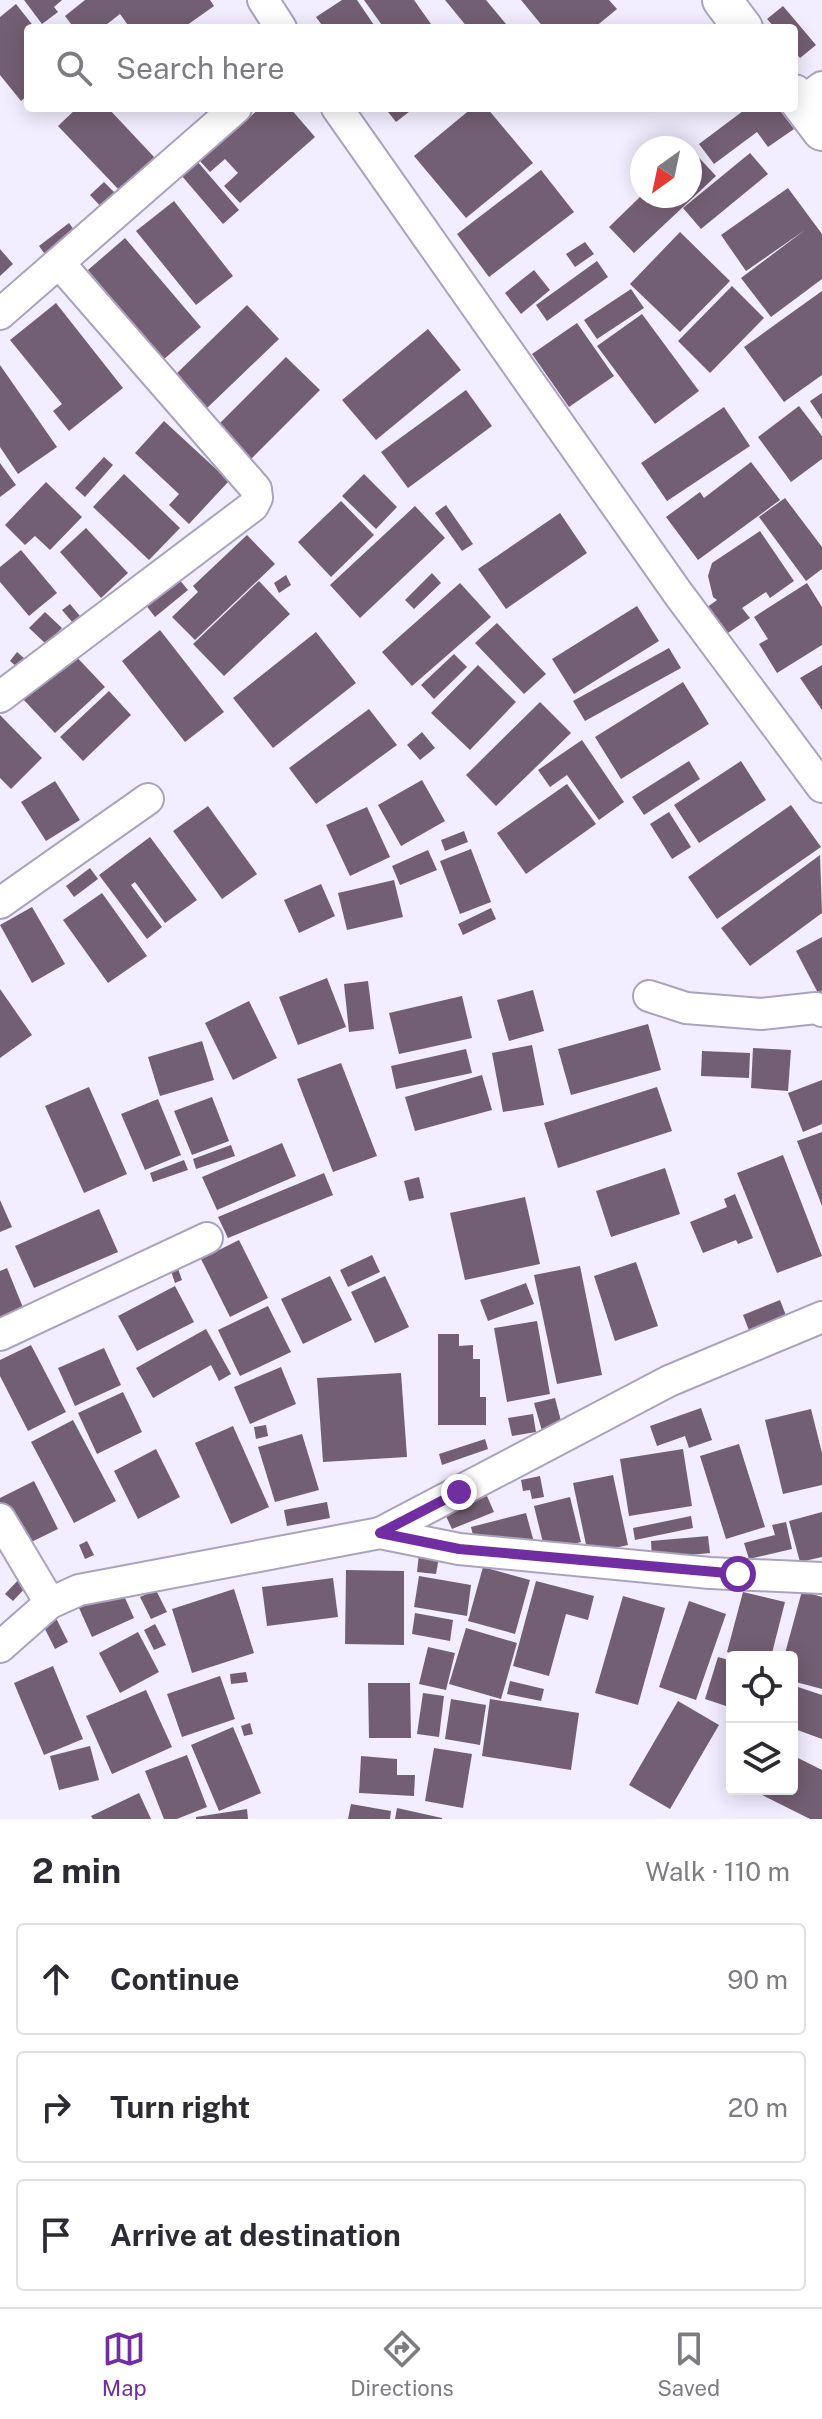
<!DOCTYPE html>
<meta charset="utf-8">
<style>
:root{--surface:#fff;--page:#f7f7f7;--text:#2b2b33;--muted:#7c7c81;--line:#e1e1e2;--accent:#712da2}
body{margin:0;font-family:"Public Sans",sans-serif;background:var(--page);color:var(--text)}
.controls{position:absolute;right:24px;bottom:24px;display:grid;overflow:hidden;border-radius:8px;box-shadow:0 4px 20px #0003}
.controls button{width:72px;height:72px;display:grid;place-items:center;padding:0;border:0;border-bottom:2px solid var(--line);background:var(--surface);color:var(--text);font:40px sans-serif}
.compass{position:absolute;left:630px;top:136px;width:72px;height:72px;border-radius:50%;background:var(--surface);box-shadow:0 4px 20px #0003;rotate:213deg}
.stop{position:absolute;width:24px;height:24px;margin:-18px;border:6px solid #712da2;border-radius:50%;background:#fff}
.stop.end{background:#712da2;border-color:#fff;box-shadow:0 2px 8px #0008}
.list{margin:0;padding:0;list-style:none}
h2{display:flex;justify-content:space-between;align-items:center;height:104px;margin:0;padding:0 32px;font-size:34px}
h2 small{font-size:26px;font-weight:400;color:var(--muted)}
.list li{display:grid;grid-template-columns:52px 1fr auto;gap:24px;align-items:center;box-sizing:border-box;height:112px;margin:0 16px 16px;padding:0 16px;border:2px solid var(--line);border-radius:8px}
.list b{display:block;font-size:30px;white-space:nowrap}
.list em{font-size:26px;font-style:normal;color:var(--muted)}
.icon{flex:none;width:44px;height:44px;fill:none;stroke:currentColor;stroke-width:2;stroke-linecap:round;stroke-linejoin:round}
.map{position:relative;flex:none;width:822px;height:1819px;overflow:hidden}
.search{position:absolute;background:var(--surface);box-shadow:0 4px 20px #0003;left:24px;right:24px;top:24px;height:88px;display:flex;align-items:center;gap:20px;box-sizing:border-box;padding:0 28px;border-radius:8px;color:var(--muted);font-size:30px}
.sheet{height:488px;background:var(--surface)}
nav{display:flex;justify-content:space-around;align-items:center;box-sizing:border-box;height:112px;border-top:2px solid var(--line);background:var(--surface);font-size:22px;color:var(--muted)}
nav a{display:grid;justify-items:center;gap:4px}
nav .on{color:var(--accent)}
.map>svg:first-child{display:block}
</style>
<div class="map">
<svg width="822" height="1819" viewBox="0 0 822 1819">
<rect width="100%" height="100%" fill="#f2eeff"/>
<g fill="#735f73">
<path d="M24,0H62L54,7L58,12L42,24Z"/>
<path d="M85,0H210L214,6L183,28H130L120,14L102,28H74L65,16Z"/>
<path d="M342,0H357L376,28H324L316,17Z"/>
<path d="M364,0H414L431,24L425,28H384Z"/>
<path d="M445,0H486L506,24L500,28H468Z"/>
<path d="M521,0H609L617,9L594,28H544Z"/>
<path d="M16,4L35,28H28V95L21,101L0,75V17Z"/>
<path d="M783,6L816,45L800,58L794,51V28H775L767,19Z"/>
<path d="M77,108H108L155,158L120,191L58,126Z"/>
<path d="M260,108H290L315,137L240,203L224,186L238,173L225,159L210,172L200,161Z"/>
<path d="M385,108H414L396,122Z"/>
<path d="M472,108H487L533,163L466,218L414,156Z"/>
<path d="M747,108H778L794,129L768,147L757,132L714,164L699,144Z"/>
<path d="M690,148L716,176L634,253L609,227L641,196H690Z"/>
<path d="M750,153L768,174L701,229L683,208Z"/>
<path d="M197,161L239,210L223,224L181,175Z"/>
<path d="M541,170L574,212L489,277L457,234Z"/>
<path d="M104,182L117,195L103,209L90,195Z"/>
<path d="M788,188L822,234V279L771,317L741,278L805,230L746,271L721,235Z"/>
<path d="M174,201L233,276L196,305L136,231Z"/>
<path d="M69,223L77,234L47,257L39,246Z"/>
<path d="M680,232L730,281L680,332L630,284Z"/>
<path d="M125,238L201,327L163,360L88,270Z"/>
<path d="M585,242L594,254L575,267L566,254Z"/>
<path d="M0,249L13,264L0,276Z"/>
<path d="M597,261L608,277L547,321L536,305Z"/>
<path d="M534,270L550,290L521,314L505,293Z"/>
<path d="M732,286L764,318L710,373L678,341Z"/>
<path d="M631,289L644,308L597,339L584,320Z"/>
<path d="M822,291V375L784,402L744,347Z"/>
<path d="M56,303L123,388L69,431L53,411L62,404L10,340Z"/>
<path d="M247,305L279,339L205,410L173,377Z"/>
<path d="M642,314L699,391L655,424L597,346Z"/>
<path d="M577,323L614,376L569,407L532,354Z"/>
<path d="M428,329L461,370L376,440L342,400Z"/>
<path d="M286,357L320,390L250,460L217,426Z"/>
<path d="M0,365L57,447L18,474L0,447Z"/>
<path d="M466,390L492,426L408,488L381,452Z"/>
<path d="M822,393V419L810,401Z"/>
<path d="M799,406L822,436V459L791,482L758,437Z"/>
<path d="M724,407L750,446L667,501L641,463Z"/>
<path d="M164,421L229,481L189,524L169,505L179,494L135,453Z"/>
<path d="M104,457L113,465L85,497L75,488Z"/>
<path d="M751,462L780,500L698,560L666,517L700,492L704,498Z"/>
<path d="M0,463L16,485L0,497Z"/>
<path d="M124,474L180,528L149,560L93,507Z"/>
<path d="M364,474L397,507L376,529L342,496Z"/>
<path d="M46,482L82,517L50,550L35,536L25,545L5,525Z"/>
<path d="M785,498L822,547V569L806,581L759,517Z"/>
<path d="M341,501L374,535L331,577L298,542Z"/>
<path d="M446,505L473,544L462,551L435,513Z"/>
<path d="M415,506L445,538L360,618L330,585Z"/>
<path d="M560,513L587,553L506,609L478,569Z"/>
<path d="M86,528L128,573L101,598L60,552Z"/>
<path d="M760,531L794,581L770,598L766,592L742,608L750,618L725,635L706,608L717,600L713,597L708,576L712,563Z"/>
<path d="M247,535L275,564L195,640L172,617L198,592L193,586Z"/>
<path d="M21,550L57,593L29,616L0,582V567Z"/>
<path d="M432,573L441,583L414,609L405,600Z"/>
<path d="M286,575L291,585L279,593L274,583Z"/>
<path d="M178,578L188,590L155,617L145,604Z"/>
<path d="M259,581L290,614L224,676L193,644Z"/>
<path d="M460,583L491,617L412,686L382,652Z"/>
<path d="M807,583L822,607V645L777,673L759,644L768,639L754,617Z"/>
<path d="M70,604L80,616L73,623L62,610Z"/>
<path d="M637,606L659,641L574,694L552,659Z"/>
<path d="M45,612L62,628L46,644L29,628Z"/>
<path d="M497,623L546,674L524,694L475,643Z"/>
<path d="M160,630L224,712L185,742L122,661Z"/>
<path d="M316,632L356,683L273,748L233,698Z"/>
<path d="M669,648L681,668L585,721L573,701Z"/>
<path d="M71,651L105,687L55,733L21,697Z"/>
<path d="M17,652L25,659L17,667L10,661Z"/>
<path d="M454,654L467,667L434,699L421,685Z"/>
<path d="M478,665L516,702L470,750L431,713Z"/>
<path d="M822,665V710L800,678Z"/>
<path d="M683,682L709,724L621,779L595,737Z"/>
<path d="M109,691L131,715L83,761L60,737Z"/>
<path d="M540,702L571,733L496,806L466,775Z"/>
<path d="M369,709L397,745L316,804L289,768Z"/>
<path d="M0,715L42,758L11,789L0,778Z"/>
<path d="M422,732L435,748L420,760L407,745Z"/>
<path d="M582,740L624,802L599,820L567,775L550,787L538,770Z"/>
<path d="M689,761L700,779L644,815L632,797Z"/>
<path d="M741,761L766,800L699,843L674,805Z"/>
<path d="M422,780L445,821L401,846L378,805Z"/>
<path d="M55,781L80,820L46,841L21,802Z"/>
<path d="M567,784L596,824L526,874L497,833Z"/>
<path d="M791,805L821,847L717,919L688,877Z"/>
<path d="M208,806L257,874L222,899L173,831Z"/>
<path d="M367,807L390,857L350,876L326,825Z"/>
<path d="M669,812L691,847L672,859L650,824Z"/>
<path d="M464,831L468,842L445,851L441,840Z"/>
<path d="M150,837L197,900L165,923L135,882L131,885L162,927L147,939L99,875Z"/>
<path d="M471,849L491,902L460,914L440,861Z"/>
<path d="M428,850L437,870L400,885L392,866Z"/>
<path d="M820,855L822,913L750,966L721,928Z"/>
<path d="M90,868L98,879L74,897L66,886Z"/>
<path d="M394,880L403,917L347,930L338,893Z"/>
<path d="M321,884L335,916L299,933L284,900Z"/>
<path d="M102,893L147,956L108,983L63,920Z"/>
<path d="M32,907L65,964L32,983L0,925Z"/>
<path d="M491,908L496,919L463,935L458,924Z"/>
<path d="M822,937V991L818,993L796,951Z"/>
<path d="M327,978L346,1027L298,1045L279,997Z"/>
<path d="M368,981L374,1029L349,1032L344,984Z"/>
<path d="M0,989L32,1035L0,1058Z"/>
<path d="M533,990L544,1031L509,1041L497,1000Z"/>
<path d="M462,996L472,1038L399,1054L389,1013Z"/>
<path d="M249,1001L277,1058L233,1080L205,1023Z"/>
<path d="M648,1024L661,1070L571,1095L558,1049Z"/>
<path d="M202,1041L214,1080L160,1096L148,1057Z"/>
<path d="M532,1045L544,1105L503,1112L492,1053Z"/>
<path d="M753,1048L791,1050L788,1091L751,1088Z"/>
<path d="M466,1049L472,1073L396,1089L391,1066Z"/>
<path d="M702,1051L750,1053L749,1078L701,1076Z"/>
<path d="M341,1063L377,1156L333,1172L297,1079Z"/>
<path d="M482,1075L492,1110L415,1131L405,1097Z"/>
<path d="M822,1080V1124L803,1132L788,1093Z"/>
<path d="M89,1087L127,1174L84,1193L45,1106Z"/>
<path d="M657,1087L672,1131L558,1168L544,1123Z"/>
<path d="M212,1097L229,1141L192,1155L174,1111Z"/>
<path d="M158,1099L181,1155L145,1170L121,1114Z"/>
<path d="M822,1132V1206L797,1141Z"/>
<path d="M282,1143L296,1176L217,1210L202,1177Z"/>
<path d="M231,1145L235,1156L196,1169L193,1159Z"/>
<path d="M783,1155L822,1256L777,1273L737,1173Z"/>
<path d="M184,1160L188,1170L153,1182L150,1173Z"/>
<path d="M665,1168L680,1214L611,1237L596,1191Z"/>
<path d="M324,1173L333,1195L228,1238L218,1217Z"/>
<path d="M419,1177L424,1198L409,1201L404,1181Z"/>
<path d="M735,1194L753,1238L738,1244L736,1240L703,1253L690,1222L727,1207L724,1199Z"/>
<path d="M525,1197L540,1264L465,1280L450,1213Z"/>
<path d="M0,1200L12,1227L0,1232Z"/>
<path d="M99,1209L118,1252L34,1288L15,1246Z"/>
<path d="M239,1240L268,1298L230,1317L201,1259Z"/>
<path d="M372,1255L380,1272L348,1287L340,1270Z"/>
<path d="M636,1262L658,1326L615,1341L594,1276Z"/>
<path d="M177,1266L182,1280L175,1283L170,1268Z"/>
<path d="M580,1266L602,1375L557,1384L534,1275Z"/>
<path d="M7,1268L24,1310L0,1319V1271Z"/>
<path d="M330,1276L352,1320L303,1344L281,1299Z"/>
<path d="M385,1276L409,1327L375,1343L351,1292Z"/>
<path d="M526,1283L534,1304L488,1321L480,1300Z"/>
<path d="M175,1286L194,1322L137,1351L118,1316Z"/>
<path d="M780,1300L787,1318L750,1333L743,1315Z"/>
<path d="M268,1306L291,1352L240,1376L218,1330Z"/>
<path d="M537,1321L550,1394L507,1402L494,1328Z"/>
<path d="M206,1329L231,1374L219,1381L211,1365L153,1398L136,1368Z"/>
<path d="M438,1334H459V1346L473,1345V1359H480V1397H486V1425H438Z"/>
<path d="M31,1345L66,1412L28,1431L0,1376V1360Z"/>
<path d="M104,1348L121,1385L75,1406L58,1368Z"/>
<path d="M281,1367L296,1404L250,1424L234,1387Z"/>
<path d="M401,1373L407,1457L323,1462L317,1378Z"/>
<path d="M123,1392L142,1432L97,1454L78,1413Z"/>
<path d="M555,1398L562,1425L542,1431L534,1403Z"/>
<path d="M701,1408L712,1440L689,1448L685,1436L657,1446L650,1426Z"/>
<path d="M811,1409L822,1453V1485L783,1494L765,1420Z"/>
<path d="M533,1414L536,1432L512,1436L508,1418Z"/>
<path d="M73,1420L116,1501L74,1523L31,1442Z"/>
<path d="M266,1425L268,1436L256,1439L254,1427Z"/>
<path d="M233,1426L269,1507L231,1524L195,1443Z"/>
<path d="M302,1434L319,1490L275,1502L258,1447Z"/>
<path d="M485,1439L488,1449L442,1465L439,1454Z"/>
<path d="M739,1444L765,1527L726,1539L700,1456Z"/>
<path d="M156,1449L180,1497L138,1519L114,1471Z"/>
<path d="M683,1449L692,1506L629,1516L620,1459Z"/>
<path d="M613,1475L628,1545L588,1554L573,1483Z"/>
<path d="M540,1476L544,1497L532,1499L530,1490L523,1491L521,1480Z"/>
<path d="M34,1481L58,1529L21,1547L0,1506V1498Z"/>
<path d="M487,1496L494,1512L452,1529L445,1514Z"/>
<path d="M570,1497L581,1542L545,1551L534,1506Z"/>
<path d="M327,1502L330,1518L287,1526L284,1510Z"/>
<path d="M822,1512V1557L800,1562L789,1521Z"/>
<path d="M526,1513L535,1546L522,1549L519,1538L476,1548L471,1527Z"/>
<path d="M691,1516L693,1528L635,1540L633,1528Z"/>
<path d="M786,1522L792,1549L749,1559L744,1543L775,1535L772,1525Z"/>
<path d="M708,1536L710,1553L652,1559L651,1541Z"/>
<path d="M87,1541L94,1555L85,1559L79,1545Z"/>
<path d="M419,1554L439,1557L436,1574L417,1572Z"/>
<path d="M483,1567L530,1580L515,1634L468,1621Z"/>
<path d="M346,1570L404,1571V1645L345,1644Z"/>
<path d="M419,1576L471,1585L467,1616L414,1607Z"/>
<path d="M21,1577L29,1584L13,1601L5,1594Z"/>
<path d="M333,1578L338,1617L267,1626L262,1587Z"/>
<path d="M536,1581L594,1596L588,1620L566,1614L549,1676L513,1666Z"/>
<path d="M121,1589L134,1618L92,1637L79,1608Z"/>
<path d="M234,1589L254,1653L192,1673L172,1609Z"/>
<path d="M156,1590L167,1612L151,1619L140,1597Z"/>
<path d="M802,1591L822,1597V1689L792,1681V1657H784Z"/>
<path d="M743,1592L785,1602L771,1657H745L727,1652Z"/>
<path d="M623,1596L665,1608L638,1705L595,1693Z"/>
<path d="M689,1601L726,1614L696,1700L659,1687Z"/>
<path d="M415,1613L453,1620L450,1641L412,1634Z"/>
<path d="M56,1618L68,1642L55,1649L43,1625Z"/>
<path d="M155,1624L166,1645L154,1650L144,1630Z"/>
<path d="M466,1628L517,1643L501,1699L449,1684Z"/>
<path d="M138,1632L159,1672L120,1693L99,1653Z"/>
<path d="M428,1647L455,1653L446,1690L419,1684Z"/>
<path d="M718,1657L732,1661V1708L705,1699Z"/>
<path d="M53,1666L83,1739L44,1755L14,1683Z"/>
<path d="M246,1672L248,1682L231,1684L230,1674Z"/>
<path d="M220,1676L235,1719L182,1737L167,1694Z"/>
<path d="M510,1681L544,1689L541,1701L507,1694Z"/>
<path d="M368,1683H410L411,1738H369Z"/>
<path d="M792,1685L822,1695V1739L792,1728Z"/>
<path d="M146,1690L172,1747L112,1774L86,1716Z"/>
<path d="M423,1693L444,1696L439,1737L417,1734Z"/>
<path d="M451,1699L486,1705L480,1745L445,1739Z"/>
<path d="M490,1699L579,1713L571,1770L482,1756Z"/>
<path d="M678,1701L719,1725L670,1809L629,1785Z"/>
<path d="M250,1723L253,1734L244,1736L241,1726Z"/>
<path d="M233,1727L261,1793L219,1811L191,1745Z"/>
<path d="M90,1746L99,1780L59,1790L50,1756Z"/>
<path d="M434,1748L472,1754L463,1808L425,1801Z"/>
<path d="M187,1755L207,1807L177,1819H164L145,1771Z"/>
<path d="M792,1755L822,1770V1819H810L750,1789H792Z"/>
<path d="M361,1756L397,1759V1775H415L414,1796L359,1793Z"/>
<path d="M139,1793L151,1819H93L91,1816Z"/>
<path d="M351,1804L391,1811L390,1819H348Z"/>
<path d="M397,1808L442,1818V1819H395Z"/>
<path d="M247,1809L248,1819H196V1817Z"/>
</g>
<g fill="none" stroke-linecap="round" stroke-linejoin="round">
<defs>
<g id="minor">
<path d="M263,0L281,28"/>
<path d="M801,103L822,87"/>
<path d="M337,108L677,592L822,787"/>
<path d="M0,314L236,108"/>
<path d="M0,697L253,506L257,498L256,489L60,264"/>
<path d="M0,903L148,799"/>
<path d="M649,996L686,1008L761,1014L816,1008L822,1011"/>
<path d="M0,1335L207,1238"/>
<path d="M0,1519L50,1603"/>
<path d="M380,1533L669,1381L822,1317"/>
<path d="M0,1647L50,1603L79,1590L380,1533L459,1549L710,1573L822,1578"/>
</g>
<g id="tertiary">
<path d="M722,0L743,28"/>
<path d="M794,94L822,131"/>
</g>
</defs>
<use href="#minor" stroke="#aba3be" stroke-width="34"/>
<use href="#tertiary" stroke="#aba3be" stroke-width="42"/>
<use href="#minor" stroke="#fff" stroke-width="30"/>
<use href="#tertiary" stroke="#fff" stroke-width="38"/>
</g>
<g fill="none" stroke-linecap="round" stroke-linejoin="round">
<path stroke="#712da2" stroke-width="10" d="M459,1492L380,1533L459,1549L738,1574"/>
</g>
</svg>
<div class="controls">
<button><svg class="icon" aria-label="locate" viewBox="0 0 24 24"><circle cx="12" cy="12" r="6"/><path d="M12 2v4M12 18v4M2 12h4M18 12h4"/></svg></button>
<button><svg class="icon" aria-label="layers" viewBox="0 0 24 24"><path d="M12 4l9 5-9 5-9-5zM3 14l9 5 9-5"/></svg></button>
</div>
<svg class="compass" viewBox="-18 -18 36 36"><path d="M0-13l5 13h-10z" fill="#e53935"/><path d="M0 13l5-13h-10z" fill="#7c7c81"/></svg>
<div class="stop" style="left:738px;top:1574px"></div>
<div class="stop end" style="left:459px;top:1492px"></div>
<div class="search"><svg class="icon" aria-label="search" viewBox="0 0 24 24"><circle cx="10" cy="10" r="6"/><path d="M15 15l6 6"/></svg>Search here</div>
</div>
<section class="sheet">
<h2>2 min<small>Walk · 110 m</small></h2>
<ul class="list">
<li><svg class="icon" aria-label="ahead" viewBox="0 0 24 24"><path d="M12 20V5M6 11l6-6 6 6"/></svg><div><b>Continue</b></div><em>90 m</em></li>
<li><svg class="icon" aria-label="right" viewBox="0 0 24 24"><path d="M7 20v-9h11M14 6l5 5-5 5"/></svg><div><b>Turn right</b></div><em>20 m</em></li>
<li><svg class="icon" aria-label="arrive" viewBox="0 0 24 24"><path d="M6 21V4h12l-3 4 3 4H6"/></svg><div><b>Arrive at destination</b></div></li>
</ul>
</section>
<nav>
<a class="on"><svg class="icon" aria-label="map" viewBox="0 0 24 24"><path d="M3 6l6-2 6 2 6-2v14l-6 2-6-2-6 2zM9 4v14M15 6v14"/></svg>Map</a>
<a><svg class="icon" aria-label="directions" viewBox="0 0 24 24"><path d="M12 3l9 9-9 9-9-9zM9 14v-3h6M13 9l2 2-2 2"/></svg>Directions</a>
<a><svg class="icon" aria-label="saved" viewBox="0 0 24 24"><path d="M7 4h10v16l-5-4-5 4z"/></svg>Saved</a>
</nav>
